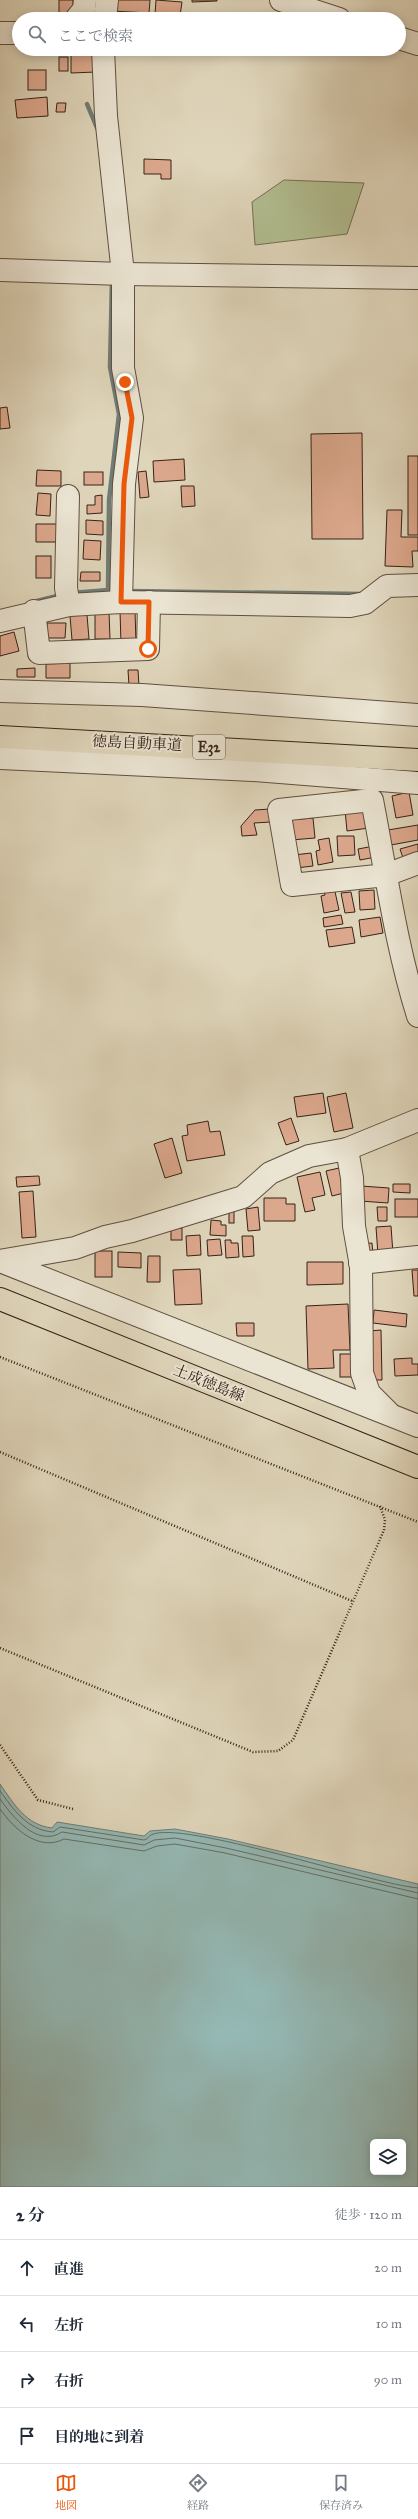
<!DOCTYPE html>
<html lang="ja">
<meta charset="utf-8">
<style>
:root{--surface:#fff;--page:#f2f2f3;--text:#1f2937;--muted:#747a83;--line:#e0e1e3;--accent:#ea580c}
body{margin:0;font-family:"IM FELL Great Primer","Noto Serif JP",serif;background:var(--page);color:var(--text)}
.controls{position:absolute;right:12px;bottom:12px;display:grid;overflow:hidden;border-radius:6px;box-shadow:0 2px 10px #0003}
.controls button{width:36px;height:36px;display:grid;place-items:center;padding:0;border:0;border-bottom:1px solid var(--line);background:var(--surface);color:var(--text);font:20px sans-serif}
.stop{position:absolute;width:12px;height:12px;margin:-9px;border:3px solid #ea580c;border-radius:50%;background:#fff}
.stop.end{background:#ea580c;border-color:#fff;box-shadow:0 1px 4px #0008}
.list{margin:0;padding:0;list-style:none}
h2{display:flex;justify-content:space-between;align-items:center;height:52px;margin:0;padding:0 16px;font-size:17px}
h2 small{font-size:13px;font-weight:400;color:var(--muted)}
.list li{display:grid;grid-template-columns:26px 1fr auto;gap:12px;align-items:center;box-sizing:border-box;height:56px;padding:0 16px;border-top:1px solid var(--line)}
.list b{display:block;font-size:15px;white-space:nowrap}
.list em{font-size:13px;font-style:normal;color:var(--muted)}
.icon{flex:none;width:22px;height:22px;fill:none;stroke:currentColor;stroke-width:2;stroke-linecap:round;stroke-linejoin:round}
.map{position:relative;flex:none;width:418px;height:2187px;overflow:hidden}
.search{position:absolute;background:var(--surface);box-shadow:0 2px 10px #0003;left:12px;right:12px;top:12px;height:44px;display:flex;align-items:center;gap:10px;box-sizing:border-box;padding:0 14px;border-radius:22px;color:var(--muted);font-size:15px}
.sheet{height:276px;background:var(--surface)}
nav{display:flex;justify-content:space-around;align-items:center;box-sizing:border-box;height:56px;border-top:1px solid var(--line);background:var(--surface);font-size:11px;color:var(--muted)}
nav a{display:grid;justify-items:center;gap:2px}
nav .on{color:var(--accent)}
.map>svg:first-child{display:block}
</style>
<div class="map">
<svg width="418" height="2187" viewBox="0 0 418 2187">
<rect width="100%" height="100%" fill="#dfd5ba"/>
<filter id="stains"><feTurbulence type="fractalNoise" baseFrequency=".005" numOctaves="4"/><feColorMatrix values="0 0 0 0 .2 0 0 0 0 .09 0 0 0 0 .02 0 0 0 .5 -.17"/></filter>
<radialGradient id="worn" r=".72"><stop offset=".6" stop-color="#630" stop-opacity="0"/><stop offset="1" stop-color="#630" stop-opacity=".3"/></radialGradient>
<path fill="#b1bd90" stroke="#747053" d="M284,180L364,183L347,234L255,245L252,202Z"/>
<path fill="#94b8b4" stroke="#6f7c75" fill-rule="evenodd" d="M0,1784C14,1804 26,1825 52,1828L57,1822L144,1836L150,1831L175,1829L228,1839L418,1884V2187H0ZM373,2142H403V2172H373Z"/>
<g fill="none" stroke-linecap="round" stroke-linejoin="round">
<g stroke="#666d65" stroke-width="1">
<path d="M0,1791C14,1810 27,1830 53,1832L60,1827L144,1840C148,1839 148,1837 151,1835C181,1819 371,1884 418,1888"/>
<path d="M0,1799C13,1817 37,1848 62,1832L144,1845L154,1840L175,1838L226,1848L418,1893"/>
<path d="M0,1809C14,1829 39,1852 64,1839L144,1851L157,1846L175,1844L225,1853L418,1899"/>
</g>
<g stroke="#6f7c75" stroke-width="4.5">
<path d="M87,104L97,128"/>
<path d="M112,279L110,367L119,414L109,500L108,590L115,591"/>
<path d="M127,591L363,594"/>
<path d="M72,593L108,590"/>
<path d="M33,602L61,595"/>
</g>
</g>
<g fill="#dca88d" stroke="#372216">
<rect x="59" y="0" width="14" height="15"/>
<path d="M113,0H150L149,13L112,11Z"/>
<path d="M156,0L182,2L180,16L155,14Z"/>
<path d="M192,0H217V1L192,2Z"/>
<rect x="188" y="13" width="12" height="6"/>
<path d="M71,52H96V72L71,73Z"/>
<rect x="59" y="57" width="9" height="14"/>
<rect x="28" y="70" width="18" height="20"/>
<path d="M47,97L48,116L17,118L15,100Z"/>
<path d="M57,103H66L65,112H56Z"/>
<path d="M144,159L171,160V179H161V174H144Z"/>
<path d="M7,407L10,428L0,429V408Z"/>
<path d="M362,433L363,539H312L311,434Z"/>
<rect x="408" y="456" width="10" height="79"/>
<path d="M184,459L185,480L154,482L153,461Z"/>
<path d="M37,470L61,471V486H36Z"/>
<path d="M146,471L149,497L140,498L138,472Z"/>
<rect x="84" y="472" width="19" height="13"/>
<path d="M181,486H194L195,506L182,507Z"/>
<path d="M38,493L51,494L50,516L36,515Z"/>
<path d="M102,495V513L87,514V505H95V496Z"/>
<path d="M387,510H402L401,537H418V551H412L413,567L385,566Z"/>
<path d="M86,520L103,521V535L86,534Z"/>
<path d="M36,524H60L59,542H36Z"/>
<path d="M84,540L101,541L100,560L83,559Z"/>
<rect x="36" y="556" width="15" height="22"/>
<path d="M81,572H100V581H80Z"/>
<path d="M120,611H135L136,643L121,644Z"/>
<path d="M95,612H109L110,639H95Z"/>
<path d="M87,615L89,639L72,640L70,616Z"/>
<path d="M47,623H66L65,638H46Z"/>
<path d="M14,632L19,651L0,656V636Z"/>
<path d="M70,663V678H46V664Z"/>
<path d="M35,668V677H17V669Z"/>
<path d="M128,670H138L139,686H129Z"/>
<path d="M409,792L413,815L396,818L392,796Z"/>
<path d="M367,807L369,828L347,831L345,810Z"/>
<path d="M270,809L271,822L254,823L257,835L242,836L241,826L255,810Z"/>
<path d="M313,818L315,838L291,840L289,820Z"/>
<path d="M418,825V840L391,845L388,830Z"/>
<path d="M337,836H354L355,855L338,856Z"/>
<path d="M329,838L333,862L318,865L316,851L320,850L318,840Z"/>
<path d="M418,844V854L403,858L400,849Z"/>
<path d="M374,846L376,857L360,860L358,849Z"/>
<path d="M311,853L313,866L296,868L294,855Z"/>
<path d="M334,887L339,910L324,913L321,896L325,895L324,889Z"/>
<path d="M374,890L375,909L360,910L359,891Z"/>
<path d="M351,892L355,912L345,913L341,893Z"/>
<path d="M341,915L343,924L324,927L323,918Z"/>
<path d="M380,917L383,933L361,937L359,920Z"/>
<path d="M352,927L355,943L329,947L326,930Z"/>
<path d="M323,1093L326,1113L297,1117L294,1097Z"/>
<path d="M346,1093L353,1128L334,1132L327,1097Z"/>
<path d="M291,1118L299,1141L286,1145L278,1123Z"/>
<path d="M208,1121L210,1132L220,1131L225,1155L187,1161L182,1136L188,1135L187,1125Z"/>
<path d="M172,1138L182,1173L165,1178L154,1144Z"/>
<path d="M339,1168L344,1193L332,1196L326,1171Z"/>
<path d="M320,1172L325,1195L312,1198L315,1210L305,1212L297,1177Z"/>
<path d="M39,1176L40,1185L17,1187L16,1177Z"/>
<path d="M393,1184H410V1193L393,1192Z"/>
<path d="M361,1186L389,1188L388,1203L360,1201Z"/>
<path d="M33,1191L36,1237L22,1238L19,1192Z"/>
<path d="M264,1198H286V1204H295V1221H264Z"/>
<rect x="395" y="1199" width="23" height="18"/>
<path d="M258,1207L260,1230L248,1231L246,1209Z"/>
<path d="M377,1207H387V1221H378Z"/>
<rect x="229" y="1210" width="5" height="13"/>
<path d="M211,1220L221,1221V1225H226V1236L210,1235Z"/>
<path d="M391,1226L393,1254L378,1255L376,1227Z"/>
<rect x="171" y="1228" width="11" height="12"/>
<path d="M200,1235L201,1255L187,1256L186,1236Z"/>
<path d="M242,1236H253L254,1256L243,1257Z"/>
<path d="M220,1239L222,1255L208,1256L207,1240Z"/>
<path d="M225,1240H231V1243H238L239,1257L226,1258Z"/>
<path d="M372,1243L373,1254L363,1255L362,1244Z"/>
<rect x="95" y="1251" width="17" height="26"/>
<path d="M118,1252L141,1253V1268L118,1267Z"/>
<path d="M148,1256H160V1282H147Z"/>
<path d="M307,1262H343V1284L307,1285Z"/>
<path d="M200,1269L202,1304L175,1305L173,1270Z"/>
<path d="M412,1270H418V1296H414Z"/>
<path d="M348,1304L350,1350H333L334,1368L308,1369L306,1306Z"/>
<path d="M374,1310L407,1314L406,1327L373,1323Z"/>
<path d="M236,1323H254V1336H237Z"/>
<path d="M381,1330L382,1380H370L369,1331Z"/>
<rect x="340" y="1354" width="14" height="23"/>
<path d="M412,1358V1364H418V1375L395,1376L394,1359Z"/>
</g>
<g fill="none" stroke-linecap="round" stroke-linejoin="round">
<defs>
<g id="minor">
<path d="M281,0L339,19"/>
<path d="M76,19L84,9L85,0"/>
<path d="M105,19L107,0"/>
<path d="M0,33H19"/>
<path d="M399,38L418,44"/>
<path d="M103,49L106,116L123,274V368L132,418L124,484L121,602"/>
<path d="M0,270L123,274L418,278"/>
<path d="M68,496L66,588L69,605"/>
<path d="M34,611L39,653L148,649L149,602"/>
<path d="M0,621L69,605L121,602L350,606L365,603L387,586L418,585"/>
<path d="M0,691L142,695L418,715"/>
<path d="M0,758L253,770L418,783"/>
<path d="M418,863L386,875L292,885L279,810L372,800C386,872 396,946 418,1016"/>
<path d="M347,1149L352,1178L354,1226L361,1266L362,1373L369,1393L388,1412"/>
<path d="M0,1261L418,1426"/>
<path d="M0,1261L75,1248L105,1237L132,1231L243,1197L270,1173L309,1156L347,1149L418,1120"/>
<path d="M360,1263L418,1257"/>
</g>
<path id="major" d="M0,1299L418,1467"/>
<path id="highway" d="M0,737L418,760"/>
</defs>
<use href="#minor" stroke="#614f3f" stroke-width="24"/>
<use href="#major" stroke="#372216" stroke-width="24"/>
<use href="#highway" stroke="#372216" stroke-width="24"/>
<g stroke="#372216" stroke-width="2.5" stroke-dasharray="1 2" stroke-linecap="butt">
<path d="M0,1357L418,1522"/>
<path d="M0,1452L352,1601"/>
<path d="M0,1648L253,1752L278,1751L293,1740L384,1530L385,1520L380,1506"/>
<path d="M0,1745L38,1800L73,1809"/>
</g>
<use href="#minor" stroke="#eae4d2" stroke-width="22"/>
<use href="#major" stroke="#dfd5ba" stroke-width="22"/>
<use href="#highway" stroke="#dfd5ba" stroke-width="22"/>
</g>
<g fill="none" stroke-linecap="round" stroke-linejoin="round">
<path stroke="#ea580c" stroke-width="5" d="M125,382L132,418L124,484L121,602H149L148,649"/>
</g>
<g text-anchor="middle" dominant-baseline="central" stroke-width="4" stroke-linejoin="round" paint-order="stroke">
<rect fill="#eae4d2" stroke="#6d5c4e" stroke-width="1" x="193" y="735" width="32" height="24" rx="3"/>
<g font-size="14" font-weight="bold" fill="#372216">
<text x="209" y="747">E32</text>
</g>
<g font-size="15" fill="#372216" stroke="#eae4d2">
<text transform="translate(137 743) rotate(3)">徳島自動車道</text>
<text transform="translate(209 1383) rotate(22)">土成徳島線</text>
</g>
</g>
<rect width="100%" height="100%" filter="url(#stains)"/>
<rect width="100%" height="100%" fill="url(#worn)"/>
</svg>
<div class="controls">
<button><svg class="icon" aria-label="layers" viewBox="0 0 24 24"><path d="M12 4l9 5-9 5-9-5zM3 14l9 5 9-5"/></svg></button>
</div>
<div class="stop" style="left:148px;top:649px"></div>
<div class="stop end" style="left:125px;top:382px"></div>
<div class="search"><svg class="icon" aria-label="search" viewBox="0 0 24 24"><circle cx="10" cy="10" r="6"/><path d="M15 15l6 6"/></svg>ここで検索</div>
</div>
<section class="sheet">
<h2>2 分<small>徒歩 · 120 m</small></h2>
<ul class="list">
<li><svg class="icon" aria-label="ahead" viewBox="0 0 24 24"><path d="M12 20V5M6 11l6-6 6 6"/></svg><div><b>直進</b></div><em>20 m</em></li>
<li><svg class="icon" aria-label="left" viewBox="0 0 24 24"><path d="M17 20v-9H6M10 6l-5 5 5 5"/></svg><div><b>左折</b></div><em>10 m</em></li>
<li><svg class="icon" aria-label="right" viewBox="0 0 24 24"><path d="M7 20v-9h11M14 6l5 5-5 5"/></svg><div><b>右折</b></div><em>90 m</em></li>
<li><svg class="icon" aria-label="arrive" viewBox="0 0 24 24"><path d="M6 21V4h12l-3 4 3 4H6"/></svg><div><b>目的地に到着</b></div></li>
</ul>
</section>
<nav>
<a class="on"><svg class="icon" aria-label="map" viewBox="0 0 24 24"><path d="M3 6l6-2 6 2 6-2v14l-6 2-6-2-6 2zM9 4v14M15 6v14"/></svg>地図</a>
<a><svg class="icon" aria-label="directions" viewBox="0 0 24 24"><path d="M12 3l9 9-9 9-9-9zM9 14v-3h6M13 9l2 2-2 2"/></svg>経路</a>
<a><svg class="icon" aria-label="saved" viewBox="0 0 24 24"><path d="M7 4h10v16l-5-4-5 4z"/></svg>保存済み</a>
</nav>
